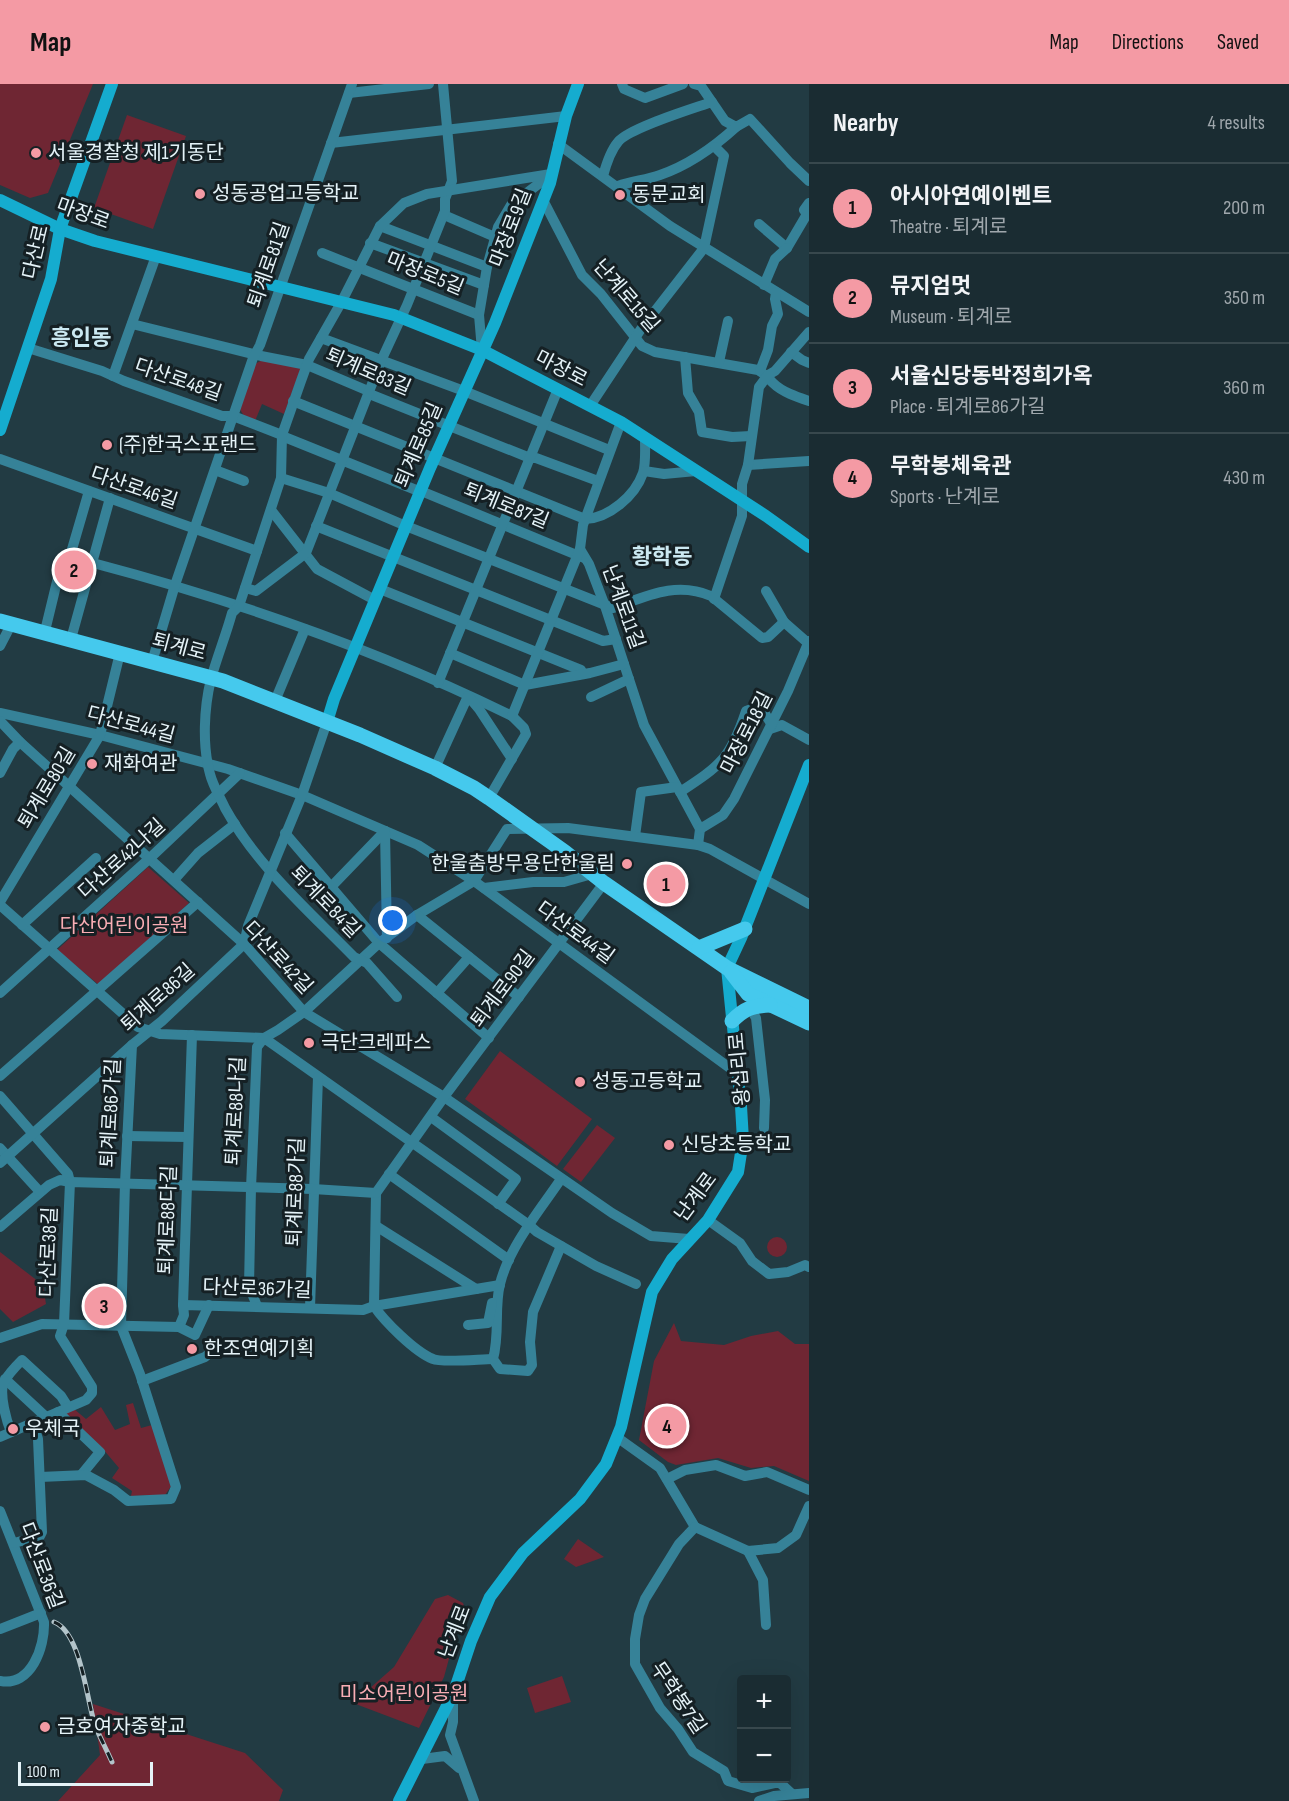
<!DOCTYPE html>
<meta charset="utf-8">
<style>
:root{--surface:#1a2c32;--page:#23343a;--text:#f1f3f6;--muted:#9fa7ac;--line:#38484d;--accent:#f49aa4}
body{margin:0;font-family:"Sofia Sans Condensed","Noto Sans KR",sans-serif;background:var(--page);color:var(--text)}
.controls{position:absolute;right:18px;bottom:18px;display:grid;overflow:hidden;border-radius:6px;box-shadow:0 6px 24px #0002}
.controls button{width:54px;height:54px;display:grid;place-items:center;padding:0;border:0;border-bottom:2px solid var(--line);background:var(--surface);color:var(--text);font:30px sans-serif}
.scale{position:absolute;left:18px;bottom:15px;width:135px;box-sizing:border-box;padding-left:6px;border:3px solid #e5f3f8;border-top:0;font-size:16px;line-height:21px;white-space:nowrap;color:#e5f3f8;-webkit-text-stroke:4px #152024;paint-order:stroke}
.you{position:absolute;left:393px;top:837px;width:21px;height:21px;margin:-15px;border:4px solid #fff;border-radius:50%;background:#1a73e8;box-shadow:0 0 0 9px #1a73e833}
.badge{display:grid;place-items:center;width:39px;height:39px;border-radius:50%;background:var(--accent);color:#111;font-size:20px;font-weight:700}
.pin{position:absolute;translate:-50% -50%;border:3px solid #fff;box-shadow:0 2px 6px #0006}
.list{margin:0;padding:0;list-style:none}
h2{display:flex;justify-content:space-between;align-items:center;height:78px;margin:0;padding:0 24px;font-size:26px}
h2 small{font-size:20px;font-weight:400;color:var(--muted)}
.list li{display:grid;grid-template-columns:39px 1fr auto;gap:18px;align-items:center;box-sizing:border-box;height:90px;padding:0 24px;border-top:2px solid var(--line)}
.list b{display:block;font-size:22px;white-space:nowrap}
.list p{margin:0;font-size:20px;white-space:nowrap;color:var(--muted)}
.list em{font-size:20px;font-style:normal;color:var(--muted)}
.map{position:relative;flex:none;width:809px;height:1717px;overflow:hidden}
header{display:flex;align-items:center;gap:36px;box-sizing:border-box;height:84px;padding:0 30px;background:var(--accent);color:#111}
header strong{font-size:28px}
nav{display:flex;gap:33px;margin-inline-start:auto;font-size:21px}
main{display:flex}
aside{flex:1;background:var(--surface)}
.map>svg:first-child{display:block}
</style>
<header>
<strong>Map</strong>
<nav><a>Map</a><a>Directions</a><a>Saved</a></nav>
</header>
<main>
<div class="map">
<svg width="809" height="1717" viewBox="0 0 809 1717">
<rect width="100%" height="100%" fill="#223b43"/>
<g fill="#6f2633">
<path d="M0,0H93L48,109L30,114L0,101Z"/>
<path d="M127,31L186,52L153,145L94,124Z"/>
<path d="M264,275L301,284L284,330L262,320L255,337L244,332L238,322L255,280Z"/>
<path d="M148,783L189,819L99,901L57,866Z"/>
<path d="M500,967L592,1035L557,1082L465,1015Z"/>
<path d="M597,1041L615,1054L581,1098L563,1085Z"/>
<circle cx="777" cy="1163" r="10"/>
<path d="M0,1168L43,1201L46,1220L13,1238L0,1225Z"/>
<path d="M674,1239L681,1257L724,1261L751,1252L778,1247L795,1260H809V1397L774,1382L751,1384L718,1374L676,1381L668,1378L639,1356L654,1277Z"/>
<path d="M133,1319L141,1344L152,1341L172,1401L165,1411L131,1412L132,1407L112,1394L119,1384L103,1365L65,1329L74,1325L86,1335L101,1323L115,1346L130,1340L126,1321Z"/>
<path d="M578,1455L604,1473L576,1483L564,1475Z"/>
<path d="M448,1511L463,1519L466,1527L456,1549L444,1593L419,1644L353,1619L394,1583L435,1515Z"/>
<path d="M562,1592L571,1618L535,1629L527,1604Z"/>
<path d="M93,1620L245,1669L283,1706L279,1717H58L100,1671Z"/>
</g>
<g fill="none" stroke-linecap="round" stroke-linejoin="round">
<g stroke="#368298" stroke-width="10">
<path d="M622,0L624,5L645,14L683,0"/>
<path d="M694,0L701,2L725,37L736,43L750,35L790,79L809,97"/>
<path d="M349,9L429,0"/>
<path d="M331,59L566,32"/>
<path d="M558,60L670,142L809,228"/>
<path d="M603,92C606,81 611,66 618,58C629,44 692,25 712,18"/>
<path d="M618,102C632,97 646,96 660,91C689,81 713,64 736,43"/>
<path d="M543,116L582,191L601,210L642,262L655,268L758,286C765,290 768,294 773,299C782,308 797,313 809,317"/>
<path d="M444,131L495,153"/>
<path d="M759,140L787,164L807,130L804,126L809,119"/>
<path d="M380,142L487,183"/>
<path d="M370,159L484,201"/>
<path d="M322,169L479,231"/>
<path d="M764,201L775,175L787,164"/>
<path d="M132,240L261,272L307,281L366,306L372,311L530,374H536L598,397"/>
<path d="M321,254L464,307L609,366"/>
<path d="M28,264L102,287L124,297L222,332H233L282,351"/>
<path d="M482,266L479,231L487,183L498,143L511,121L549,92"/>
<path d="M791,268L802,276L809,279"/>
<path d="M685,273L688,309L699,328L702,348L732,353L751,352"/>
<path d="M719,278L728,237"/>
<path d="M760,287L768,266L772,242L778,230L775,215L776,208"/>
<path d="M113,292L156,172"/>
<path d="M293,317L585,435C609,434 635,412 643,389C646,379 645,366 645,355"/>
<path d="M590,322L641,245L704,164L724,72L715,63"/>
<path d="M282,352L421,408"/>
<path d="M0,375L257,467"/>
<path d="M748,381L809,377"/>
<path d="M215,386L244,397"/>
<path d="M644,387L664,390L696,387"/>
<path d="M281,394L329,409L406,442L613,524C647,512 676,497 711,512L762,554L768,553L784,538"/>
<path d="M421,407L584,474"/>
<path d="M271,426L317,485L375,516"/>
<path d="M316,442L603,557L616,555"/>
<path d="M580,465L589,480L605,522L644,641L700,745L698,761"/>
<path d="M68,479L89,407"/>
<path d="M93,479C237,517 378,566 512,632"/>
<path d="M245,504L256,507L306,469L381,277L407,221L445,127V115L452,97L443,0"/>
<path d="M380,505L581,586L583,590"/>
<path d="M766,507L784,538L809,560"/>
<path d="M714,515L742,432V400L748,381L759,303L768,291L775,287L809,248"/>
<path d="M45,547L62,477L90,484"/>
<path d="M71,555L110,414"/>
<path d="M0,562L12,539"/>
<path d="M450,569L525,601L590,589L624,580"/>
<path d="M152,578L175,501L253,274L260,261L352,0"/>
<path d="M438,599L558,305"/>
<path d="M591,613L629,595"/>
<path d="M275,617L305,545"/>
<path d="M0,629L100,651L228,685L302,711L418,761L474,797L738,990"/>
<path d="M0,637L20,658L244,860L304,928L444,1013L612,1129L651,1152L689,1155"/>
<path d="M770,645L782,641L809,656"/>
<path d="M435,684L468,612L479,625L512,675"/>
<path d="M0,689L13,665L20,658"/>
<path d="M680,708C721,681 730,675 746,627L760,622L772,641"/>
<path d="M489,714L526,650L524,644L512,632L580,465L583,441L621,338"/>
<path d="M700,745L723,731L734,715L788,607L809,557"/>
<path d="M385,747L387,854"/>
<path d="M285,749L379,859L489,954"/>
<path d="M635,752L641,708L677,703"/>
<path d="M174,796L198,769L235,740"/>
<path d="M331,803L385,747"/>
<path d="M484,804L533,798H564L592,790"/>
<path d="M0,818L100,651L120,569"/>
<path d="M0,821L138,943L160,950L264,954L278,946L304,928L379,859L417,831L474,797L507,745L568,744L698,761L710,765L809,820"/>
<path d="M417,831L519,913"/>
<path d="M22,841L96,774"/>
<path d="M0,909L150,774L240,689"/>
<path d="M437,909L469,873"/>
<path d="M397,913L367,879L354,873C308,826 257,782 225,724C220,713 213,702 210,690C202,661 204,624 211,595C217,573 226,551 232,529L239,522L281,394L282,351L301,297L309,275L342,217L380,142L404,119L427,110L551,90"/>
<path d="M750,924L756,934L765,1016L764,1044"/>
<path d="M0,992L198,818"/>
<path d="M0,1012L68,1090L70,1098L60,1096L49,1101L0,1143"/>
<path d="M431,1033L516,1095L498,1120"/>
<path d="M127,1052L188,1053"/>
<path d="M0,1064L40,1108"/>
<path d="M0,1079L132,961L162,937L244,860L248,842L302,711L327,638"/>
<path d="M389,1090L509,1176"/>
<path d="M561,1095C540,1126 509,1163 500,1200C494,1224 500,1250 493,1275L500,1285L528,1287L532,1281L530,1258L533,1228L561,1162"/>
<path d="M708,1136L740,1159L752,1177L769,1190L788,1188L805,1181L809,1183"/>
<path d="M376,1142L476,1205"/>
<path d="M183,1221L192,951"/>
<path d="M257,1222L249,1202L251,1104L257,963L264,954L529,1141L537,1148L596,1182L636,1200"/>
<path d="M310,1224L318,993"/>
<path d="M468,1241L488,1239L492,1219"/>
<path d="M121,1242L125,1099L132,961"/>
<path d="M179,1243L184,1231L183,1221L363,1226L374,1222L500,1201"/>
<path d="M0,1254L42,1240L179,1243L195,1251L209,1221"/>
<path d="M493,1275C481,1275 442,1279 433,1275C415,1268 384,1237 374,1222L376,1109L444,1013L604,799"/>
<path d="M5,1295L46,1333"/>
<path d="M142,1297L205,1273L212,1267"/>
<path d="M58,1328L100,1368L82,1390"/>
<path d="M11,1348C6,1335 0,1313 3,1300C7,1291 15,1283 22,1276L61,1312L68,1323"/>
<path d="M0,1353L86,1316L92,1309V1303L60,1252L64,1240L70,1098L313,1105L376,1109"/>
<path d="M618,1354L660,1384L695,1443"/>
<path d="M40,1393L86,1391L114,1406L128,1417L171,1415L176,1403L140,1290L121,1242"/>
<path d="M667,1395L685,1386L716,1381L745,1392L767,1388L809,1406"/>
<path d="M0,1427L44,1538C45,1563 31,1603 0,1597"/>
<path d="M695,1443L679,1460L645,1515L639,1531L635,1555V1580L660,1624L678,1645L693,1668L724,1687L728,1697L752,1704L779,1698L792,1710"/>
<path d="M695,1443L748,1467L778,1464L796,1451L809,1422"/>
<path d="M14,1459L40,1452L42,1448L38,1355L33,1339"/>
<path d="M748,1467L763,1496L766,1541"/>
<path d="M0,1545L41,1529"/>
<path d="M453,1612V1638L450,1651L474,1717"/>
<path d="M422,1675L445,1672L459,1684"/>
<path d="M759,1717L774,1712L809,1709"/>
</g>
<g stroke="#15accf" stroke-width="12">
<path d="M0,116L60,145L95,157L394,231L482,266L621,338L766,432L809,463"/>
<path d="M0,346L51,195L60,145L112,0"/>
<path d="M327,638L334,615L430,384L495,239L550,99L566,32L578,0"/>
<path d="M399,1717L454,1608L471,1557L490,1513L523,1469L580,1415L606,1380L621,1343L652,1208L672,1175L708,1136L738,1088L743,1056L741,1022L727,884L741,854L809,681"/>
</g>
<g stroke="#45c9ed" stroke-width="15">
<path d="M0,537L223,597L360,651L435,684L474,704L489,714L565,768L604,799L727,884L809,924"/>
<path d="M699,864L745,845"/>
<path d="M731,888L748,910L809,939"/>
<path d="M732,937C745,924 752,922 770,921"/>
</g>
<defs>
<path id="rail" d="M54,1538C82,1549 86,1617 96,1644C101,1655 107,1667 112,1678"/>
</defs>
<use href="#rail" stroke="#b3c4ca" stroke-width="5"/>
<use href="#rail" stroke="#152024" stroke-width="3" stroke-dasharray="9" stroke-linecap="butt"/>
</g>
<g fill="#f49aa4" stroke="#152024" stroke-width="2">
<circle cx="36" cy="69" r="6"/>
<circle cx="200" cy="110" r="6"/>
<circle cx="620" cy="111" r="6"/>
<circle cx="107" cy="361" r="6"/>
<circle cx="92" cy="680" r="6"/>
<circle cx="627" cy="780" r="6"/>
<circle cx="309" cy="959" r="6"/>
<circle cx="580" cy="998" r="6"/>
<circle cx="669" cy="1061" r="6"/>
<circle cx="192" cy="1265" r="6"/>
<circle cx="13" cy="1345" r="6"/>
<circle cx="45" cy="1643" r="6"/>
</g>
<g text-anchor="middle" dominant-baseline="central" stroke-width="6" stroke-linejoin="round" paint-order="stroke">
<g font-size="20" fill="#e5f3f8" stroke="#152024" text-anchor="start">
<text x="48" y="69">서울경찰청 제1기동단</text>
<text x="212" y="110">성동공업고등학교</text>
<text x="632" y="111">동문교회</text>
<text x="119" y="361">(주)한국스포랜드</text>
<text x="104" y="680">재화여관</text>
<text x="615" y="780" text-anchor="end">한울춤방무용단한울림</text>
<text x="321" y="959">극단크레파스</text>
<text x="592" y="998">성동고등학교</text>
<text x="681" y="1061">신당초등학교</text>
<text x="204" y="1265">한조연예기획</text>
<text x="25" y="1345">우체국</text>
<text x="57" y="1643">금호여자중학교</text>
</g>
<g font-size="20" fill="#e5f3f8" stroke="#152024">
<text transform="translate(83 130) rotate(20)">마장로</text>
<text transform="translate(511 144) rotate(-69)">마장로9길</text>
<text transform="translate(36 168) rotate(-77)">다산로</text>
<text transform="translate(269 181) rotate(-71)">퇴계로81길</text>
<text transform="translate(425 190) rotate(22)">마장로5길</text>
<text transform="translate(626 212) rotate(49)">난계로15길</text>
<text transform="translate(561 285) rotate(27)">마장로</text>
<text transform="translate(368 288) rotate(23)">퇴계로83길</text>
<text transform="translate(178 296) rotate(19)">다산로48길</text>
<text transform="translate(419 361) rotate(-67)">퇴계로85길</text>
<text transform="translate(134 404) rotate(19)">다산로46길</text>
<text transform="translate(506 422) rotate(22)">퇴계로87길</text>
<text transform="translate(623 523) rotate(70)">난계로11길</text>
<text transform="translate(179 563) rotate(15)">퇴계로</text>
<text transform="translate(131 641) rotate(15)">다산로44길</text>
<text transform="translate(747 649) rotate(-63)">마장로18길</text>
<text transform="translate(47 704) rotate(-59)">퇴계로80길</text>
<text transform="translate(122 775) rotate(-42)">다산로42나길</text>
<text transform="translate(325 818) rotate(46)">퇴계로84길</text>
<text transform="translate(575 849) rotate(36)">다산로44길</text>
<text transform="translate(278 874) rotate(47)">다산로42길</text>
<text transform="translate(503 905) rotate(-53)">퇴계로90길</text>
<text transform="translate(158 914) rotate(-42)">퇴계로86길</text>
<text transform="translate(740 985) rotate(-95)">왕십리로</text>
<text transform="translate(236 1027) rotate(-87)">퇴계로88나길</text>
<text transform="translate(111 1029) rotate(-87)">퇴계로86가길</text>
<text transform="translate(296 1108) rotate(-88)">퇴계로88가길</text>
<text transform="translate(696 1113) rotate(-53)">난계로</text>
<text transform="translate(168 1136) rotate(-88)">퇴계로88다길</text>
<text transform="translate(49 1168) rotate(-88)">다산로38길</text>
<text transform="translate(257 1205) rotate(2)">다산로36가길</text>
<text transform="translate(41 1482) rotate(69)">다산로36길</text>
<text transform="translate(455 1548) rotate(-69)">난계로</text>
<text transform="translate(678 1614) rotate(56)">무학봉7길</text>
</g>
<g font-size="20" fill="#f9adb4" stroke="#152024">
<text x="124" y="842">다산어린이공원</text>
<text x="404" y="1610">미소어린이공원</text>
</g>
<g font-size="22" font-weight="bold" fill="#cbe8f1" stroke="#152024">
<text x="81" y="254">흥인동</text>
<text x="662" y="473">황학동</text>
</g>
</g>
</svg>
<div class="controls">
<button>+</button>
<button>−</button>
</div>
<div class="scale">100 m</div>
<div class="you"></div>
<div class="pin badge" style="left:666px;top:800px">1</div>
<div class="pin badge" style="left:74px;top:486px">2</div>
<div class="pin badge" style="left:104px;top:1222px">3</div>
<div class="pin badge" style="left:667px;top:1342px">4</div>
</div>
<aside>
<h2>Nearby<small>4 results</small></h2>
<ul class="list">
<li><span class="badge">1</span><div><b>아시아연예이벤트</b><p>Theatre · 퇴계로</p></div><em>200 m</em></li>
<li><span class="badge">2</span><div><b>뮤지엄멋</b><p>Museum · 퇴계로</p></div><em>350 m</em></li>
<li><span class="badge">3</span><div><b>서울신당동박정희가옥</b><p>Place · 퇴계로86가길</p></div><em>360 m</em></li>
<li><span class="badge">4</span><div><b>무학봉체육관</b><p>Sports · 난계로</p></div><em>430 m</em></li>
</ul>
</aside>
</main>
